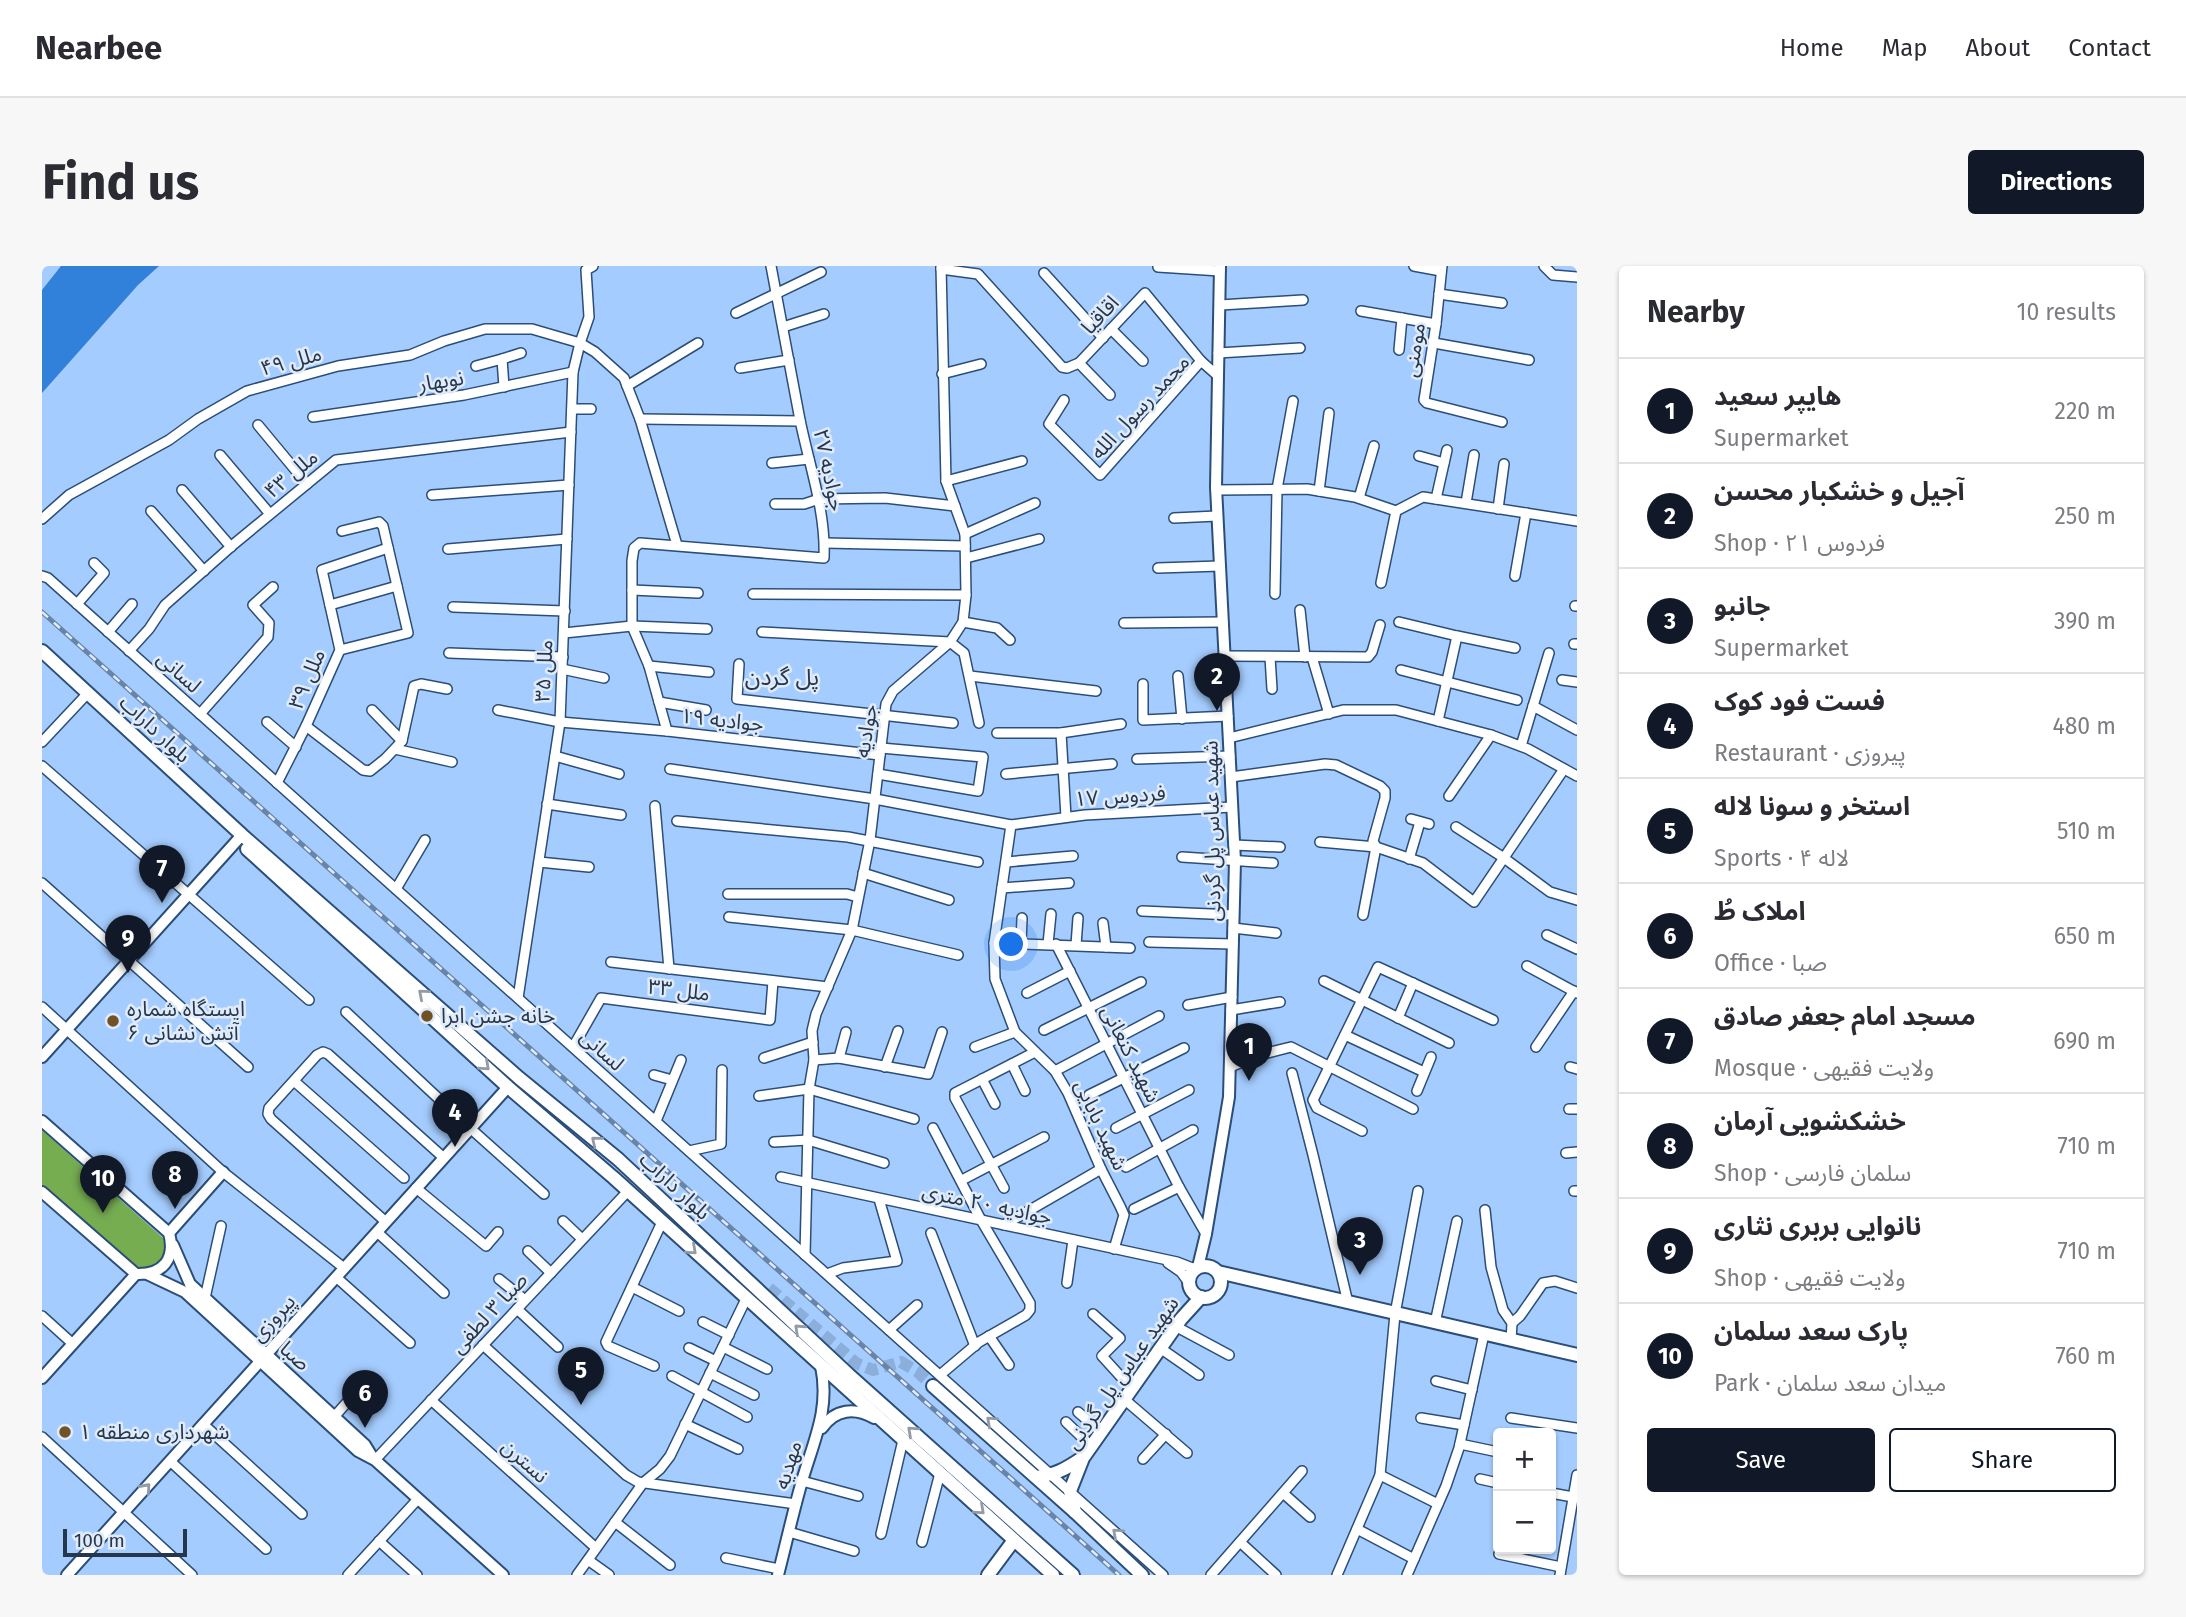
<!DOCTYPE html>
<meta charset="utf-8">
<style>
:root{--surface:#fff;--page:#f7f7f7;--text:#2b2b33;--muted:#7c7c81;--line:#e1e1e2;--accent:#111827}
body{margin:0;font-family:"Fira Sans","Noto Sans Arabic",sans-serif;background:var(--page);color:var(--text)}
.controls{position:absolute;right:21px;bottom:21px;display:grid;overflow:hidden;border-radius:7px;box-shadow:0 2px 5px #0004}
.controls button{width:63px;height:63px;display:grid;place-items:center;padding:0;border:0;border-bottom:2px solid var(--line);background:var(--surface);color:var(--text);font:35px sans-serif}
.scale{position:absolute;left:21px;bottom:18px;width:124px;box-sizing:border-box;padding-left:7px;border:4px solid #27374b;border-top:0;font-size:19px;line-height:24px;white-space:nowrap;color:#27374b;-webkit-text-stroke:5px #dfebfa;paint-order:stroke}
.you{position:absolute;left:970px;top:679px;width:24px;height:24px;margin:-18px;border:5px solid #fff;border-radius:50%;background:#1a73e8;box-shadow:0 0 0 10px #1a73e833}
.badge{display:grid;place-items:center;width:46px;height:46px;border-radius:50%;background:var(--accent);color:#fff;font-size:23px;font-weight:700}
.pin{position:absolute;translate:-50% -58px;filter:drop-shadow(0 2px 4px #0008)}
.pin::after{content:'';position:absolute;top:37px;width:24px;height:21px;background:inherit;clip-path:polygon(0 0,100% 0,50% 100%)}
.list{margin:0;padding:0;list-style:none}
h2{display:flex;justify-content:space-between;align-items:center;height:91px;margin:0;padding:0 28px;font-size:30px}
h2 small{font-size:23px;font-weight:400;color:var(--muted)}
.list li{display:grid;grid-template-columns:46px 1fr auto;gap:21px;align-items:center;box-sizing:border-box;height:105px;padding:0 28px;border-top:2px solid var(--line)}
.list b{display:block;font-size:26px;white-space:nowrap}
.list p{margin:0;font-size:23px;white-space:nowrap;color:var(--muted)}
.list em{font-size:23px;font-style:normal;color:var(--muted)}
.actions{display:flex;gap:14px;padding:21px 28px}
.actions a{flex:1;padding:16px 0;border:2px solid var(--accent);border-radius:7px;text-align:center;font-size:24px;color:var(--accent)}
.actions .main{background:var(--accent);color:#fff}
.map{position:relative;flex:none;width:1535px;height:1309px;overflow:hidden;border-radius:7px}
header{display:flex;align-items:center;gap:42px;box-sizing:border-box;height:98px;padding:0 35px;background:var(--surface);border-bottom:2px solid var(--line)}
header strong{font-size:33px}
nav{display:flex;gap:38px;margin-inline-start:auto;font-size:24px}
.intro{display:flex;align-items:center;justify-content:space-between;box-sizing:border-box;height:168px;padding:0 42px}
h1{margin:0;font-size:49px}
.button{padding:18px 32px;border-radius:7px;background:var(--accent);color:#fff;font-size:24px;font-weight:700}
main{display:flex;gap:42px;padding:0 42px}
aside{flex:1;background:var(--surface);border-radius:7px;box-shadow:0 2px 5px #0004}
.map>svg:first-child{display:block}
</style>
<header>
<strong>Nearbee</strong>
<nav><a>Home</a><a>Map</a><a>About</a><a>Contact</a></nav>
</header>
<div class="intro"><h1>Find us</h1><a class="button">Directions</a></div>
<main>
<div class="map">
<svg width="1535" height="1309" viewBox="0 0 1535 1309">
<rect width="100%" height="100%" fill="#a4ccfe"/>
<path fill="#76ad51" d="M0,864L121,972C128,984 123,990 116,1000L96,1004L0,921Z"/>
<path fill="#3180da" d="M19,0H117L96,19L0,127V24Z"/>
<g fill="none" stroke-linecap="round" stroke-linejoin="round">
<path stroke="#8baeda" stroke-width="12" stroke-dasharray="12 6" stroke-linecap="butt" d="M727,1022L814,1097L831,1104L859,1096L876,1106L891,1120"/>
<defs>
<g id="minor">
<path d="M1372,0L1399,5"/>
<path d="M1400,0L1394,58L1382,134L1385,137L1460,156"/>
<path d="M1502,0L1511,9L1535,11"/>
<path d="M1116,1L1178,5"/>
<path d="M899,3L936,8L1020,101L1025,102L1037,97"/>
<path d="M1002,7L1061,72"/>
<path d="M1397,28L1460,37"/>
<path d="M1178,39L1261,34"/>
<path d="M1319,45L1394,58"/>
<path d="M694,47L779,6"/>
<path d="M741,61L782,48"/>
<path d="M1069,63L1101,95"/>
<path d="M1392,77L1487,94"/>
<path d="M1357,84L1360,52"/>
<path d="M1176,87L1258,82"/>
<path d="M460,93L479,87"/>
<path d="M434,100L460,93L462,121"/>
<path d="M698,102L747,94"/>
<path d="M900,108L939,98"/>
<path d="M585,120L656,77"/>
<path d="M1068,129L1037,97L1103,27L1159,95"/>
<path d="M1022,134L1007,158L1058,209L1159,95L1176,110"/>
<path d="M530,143H549"/>
<path d="M271,151L422,129L531,106"/>
<path d="M598,153L758,155"/>
<path d="M216,159L265,218"/>
<path d="M178,189L228,248"/>
<path d="M1377,190L1402,197"/>
<path d="M730,197L767,193"/>
<path d="M904,215L980,195"/>
<path d="M140,224L189,281"/>
<path d="M1174,224L1265,223L1313,231L1354,245"/>
<path d="M1277,225L1287,147"/>
<path d="M390,229L527,219"/>
<path d="M1317,232L1332,180"/>
<path d="M1394,233L1405,184"/>
<path d="M1424,237L1432,189"/>
<path d="M733,238H762L777,233L843,232L913,240"/>
<path d="M1456,243L1462,198"/>
<path d="M109,245L162,305"/>
<path d="M1354,245L1381,231L1535,255"/>
<path d="M1132,252L1175,250"/>
<path d="M0,253L27,229L127,174L156,153L205,125L296,100L368,89L402,75L443,63H490L538,77L553,86L582,112L598,153L635,279"/>
<path d="M923,268L993,237"/>
<path d="M783,277L923,280"/>
<path d="M406,283L525,273"/>
<path d="M924,292L997,273"/>
<path d="M1116,302L1178,300"/>
<path d="M0,310L6,312L1121,1309"/>
<path d="M1473,310L1484,247"/>
<path d="M1339,317L1354,245"/>
<path d="M590,324L656,327"/>
<path d="M711,328L924,329"/>
<path d="M1233,328L1235,223L1251,135"/>
<path d="M35,338L62,307L52,297"/>
<path d="M288,339L355,320"/>
<path d="M1533,340H1535"/>
<path d="M411,341L523,345"/>
<path d="M1258,344L1263,391"/>
<path d="M921,356L955,362L968,374"/>
<path d="M1357,356L1415,370"/>
<path d="M1082,357L1181,356"/>
<path d="M66,366L90,338"/>
<path d="M720,366L908,376L922,387L937,457"/>
<path d="M522,367L590,360L665,363"/>
<path d="M1532,378H1535"/>
<path d="M298,384L366,367L341,260L337,256L300,265"/>
<path d="M87,385L107,363L123,339L192,278L294,194L529,166"/>
<path d="M407,387L521,391"/>
<path d="M1183,390L1326,391L1330,386L1338,359"/>
<path d="M1228,391L1230,423"/>
<path d="M1270,391L1287,448"/>
<path d="M697,398L695,433L911,457"/>
<path d="M607,400L667,406"/>
<path d="M520,403L562,412"/>
<path d="M1359,404L1475,434"/>
<path d="M928,410L1054,425"/>
<path d="M1136,410L1140,453"/>
<path d="M1520,414L1535,416"/>
<path d="M1101,418V454L1186,450"/>
<path d="M617,436L664,444"/>
<path d="M1491,440L1535,464"/>
<path d="M330,444L360,475"/>
<path d="M456,444L518,456L625,465L838,489"/>
<path d="M158,448L226,371L227,357L211,339L231,321"/>
<path d="M1396,455L1415,370L1473,382"/>
<path d="M225,456L254,481"/>
<path d="M264,460L321,504L328,505L343,493L360,475L372,420L379,418L405,423"/>
<path d="M625,465L607,400L590,360V295L592,282L598,277L782,292C784,245 767,199 758,154C748,103 739,51 729,0"/>
<path d="M955,467H1019L1079,458"/>
<path d="M1019,467L1024,551"/>
<path d="M1187,472L1301,444H1354L1449,469L1486,483L1535,510"/>
<path d="M0,476L46,427"/>
<path d="M1479,480L1507,387"/>
<path d="M353,483L410,496"/>
<path d="M513,490L577,508"/>
<path d="M1095,493L1188,490"/>
<path d="M0,500L267,734"/>
<path d="M628,503L833,533L969,559L1043,549L1190,541"/>
<path d="M836,508L936,525L941,491L839,482"/>
<path d="M964,508L1070,498"/>
<path d="M1189,511L1283,498L1294,499L1338,520L1343,525V532L1331,575L1334,581L1321,649"/>
<path d="M235,517L264,460L298,384L280,304L346,282"/>
<path d="M1407,530L1449,469"/>
<path d="M505,538L579,549"/>
<path d="M613,540L627,703"/>
<path d="M1369,553L1387,558"/>
<path d="M635,555L806,571L936,596"/>
<path d="M969,559L952,677L953,713L973,766L1013,805L1026,827L1059,903L1078,940L1082,949L1072,983"/>
<path d="M1414,561L1462,592L1508,626L1535,634"/>
<path d="M1278,576L1334,581L1381,597L1432,636L1522,503"/>
<path d="M1192,579L1238,581"/>
<path d="M1140,591L1231,597"/>
<path d="M1367,593L1378,556"/>
<path d="M497,596L547,601"/>
<path d="M964,596L1031,590"/>
<path d="M821,607L907,634"/>
<path d="M0,617L206,801"/>
<path d="M960,622L1027,617"/>
<path d="M354,623L383,574"/>
<path d="M686,628H805L816,631"/>
<path d="M1100,645L1191,649"/>
<path d="M687,651L810,664L916,689"/>
<path d="M1061,657L1064,681"/>
<path d="M1191,662L1234,667"/>
<path d="M1505,669L1535,683"/>
<path d="M1107,676L1191,678"/>
<path d="M952,677L1088,682"/>
<path d="M979,678L980,652"/>
<path d="M1006,678L1009,648"/>
<path d="M1014,678L1137,921L1164,968"/>
<path d="M1034,679L1036,652"/>
<path d="M569,696L786,721"/>
<path d="M1485,700L1535,727"/>
<path d="M1282,715L1407,777"/>
<path d="M985,727L1028,705"/>
<path d="M476,732L518,456L531,106L538,77L547,51L544,4L551,0"/>
<path d="M1146,739L1190,731"/>
<path d="M0,741L181,906L302,1002"/>
<path d="M1189,744L1238,736"/>
<path d="M304,746L428,862L502,928"/>
<path d="M1356,752L1371,717"/>
<path d="M1002,764L1099,716"/>
<path d="M1303,769L1382,806"/>
<path d="M531,781L559,732L728,754L731,715"/>
<path d="M933,781L973,766"/>
<path d="M1494,781L1532,725"/>
<path d="M722,792L771,776"/>
<path d="M797,792L804,766"/>
<path d="M772,794L797,792L886,808L900,766"/>
<path d="M970,798L983,825"/>
<path d="M843,801L856,765"/>
<path d="M1188,801L1217,789L1249,781L1371,843"/>
<path d="M1528,801L1535,803"/>
<path d="M1013,805L1117,750"/>
<path d="M1250,807L1271,889L1306,1037"/>
<path d="M612,809L630,814"/>
<path d="M940,813L953,838"/>
<path d="M252,815L362,912"/>
<path d="M1375,825L1389,791"/>
<path d="M1047,829L1142,782"/>
<path d="M717,830L767,823L872,853"/>
<path d="M1527,843H1535"/>
<path d="M614,855L639,794"/>
<path d="M891,862L939,954L988,1037V1044L984,1049L937,1076L898,1109"/>
<path d="M1074,862L1147,824"/>
<path d="M1320,865L1275,842L1271,834L1336,701L1451,754"/>
<path d="M732,876L766,874L842,897"/>
<path d="M647,885L679,878L680,804"/>
<path d="M1524,887L1535,886"/>
<path d="M1084,901L1151,864"/>
<path d="M739,911L1135,996L1153,1003"/>
<path d="M920,914L1002,871"/>
<path d="M374,922L444,980L456,966"/>
<path d="M962,922L913,832V827L993,786"/>
<path d="M1532,925H1535"/>
<path d="M1092,943L1137,921"/>
<path d="M1443,944L1449,1001L1461,1044L1470,1057L1469,1074"/>
<path d="M521,955L540,973"/>
<path d="M344,956L229,853L226,848L227,842L275,789L281,786L286,788L402,892"/>
<path d="M962,959L1059,903"/>
<path d="M335,966L402,1027"/>
<path d="M889,967L933,1080"/>
<path d="M486,985L509,1007"/>
<path d="M763,989L767,823L772,794L770,765L774,748L810,664L828,574L844,438L851,425L908,376L921,356L924,329L923,268L904,215L899,0"/>
<path d="M1126,997L1139,1006L1147,1017"/>
<path d="M785,1008L801,1002L855,995L837,933"/>
<path d="M294,1011L368,1077"/>
<path d="M457,1013L483,1034"/>
<path d="M1025,1017L1031,974"/>
<path d="M590,1021L637,1045"/>
<path d="M163,1032L179,960"/>
<path d="M475,1043L516,1081"/>
<path d="M1051,1048L1078,1072L1060,1090L1090,1123"/>
<path d="M0,1050L31,1078"/>
<path d="M661,1056L687,1069"/>
<path d="M1393,1057L1415,955"/>
<path d="M1470,1057L1478,1050L1501,1017L1513,1015L1535,1022"/>
<path d="M1133,1060L1187,1089"/>
<path d="M847,1064L875,1039"/>
<path d="M947,1070L967,1099"/>
<path d="M441,1079L584,1209L596,1216L754,1238"/>
<path d="M681,1081L725,1103"/>
<path d="M647,1082L674,1095"/>
<path d="M1118,1082L1157,1109"/>
<path d="M612,1100L566,1080L564,1076L620,956"/>
<path d="M668,1107L712,1129"/>
<path d="M630,1110L705,1151"/>
<path d="M1394,1115L1430,1124"/>
<path d="M1082,1133L1145,1187"/>
<path d="M389,1134L554,1282"/>
<path d="M1036,1146L1059,1166"/>
<path d="M292,1151L322,1117"/>
<path d="M1379,1152L1422,1159"/>
<path d="M1469,1152L1535,1162"/>
<path d="M1024,1156L1049,1180"/>
<path d="M161,1158L260,1248"/>
<path d="M643,1158L696,1183"/>
<path d="M0,1171L150,1309"/>
<path d="M1418,1178L1456,1186"/>
<path d="M1101,1193L1124,1168"/>
<path d="M333,1194L586,925"/>
<path d="M128,1195L224,1283"/>
<path d="M1338,1209L1396,1238"/>
<path d="M1438,1213L1456,1217"/>
<path d="M760,1215L816,1230"/>
<path d="M1241,1227L1268,1251"/>
<path d="M1509,1227L1531,1231"/>
<path d="M573,1256L628,1299"/>
<path d="M1315,1263L1372,1293"/>
<path d="M747,1266L812,1285"/>
<path d="M839,1268L861,1174"/>
<path d="M337,1275L375,1309"/>
<path d="M880,1276L898,1207"/>
<path d="M1198,1276L1234,1309"/>
<path d="M1457,1288L1519,1301"/>
<path d="M684,1292L737,1303"/>
<path d="M546,1294L567,1309"/>
<path d="M306,1309L376,1233"/>
<path d="M535,1309L601,1217L618,1203L628,1190L704,1033"/>
<path d="M1169,1309L1260,1205"/>
<path d="M1295,1309L1338,1209L1353,1048L1376,925"/>
<path d="M1365,1309L1404,1220L1417,1182L1442,1068"/>
<path d="M1518,1309L1535,1209"/>
</g>
<g id="tertiary">
<path d="M0,791L200,569"/>
<path d="M0,855L127,967C134,993 121,1009 94,1008L0,926"/>
<path d="M127,967L181,906"/>
<path d="M131,979L148,1018L323,1179L331,1192"/>
<path d="M1156,1001L1164,968L1187,831L1193,595L1174,221L1178,0"/>
<path d="M105,1008L143,1026L316,1185L333,1194L461,1309"/>
<path d="M0,1112L94,1008"/>
<path d="M780,1162C793,1143 813,1141 832,1152"/>
<path d="M25,1309L466,821"/>
<path d="M736,1309C744,1278 751,1246 760,1215C772,1174 788,1143 779,1100"/>
</g>
<g id="secondary">
<path d="M0,385L200,569L477,812L576,893L807,1109L1031,1309"/>
<path d="M205,583L466,821L572,912L1011,1309"/>
<circle cx="1163" cy="1016" r="16"/>
<path d="M1176,1006L1535,1089"/>
<path d="M891,1120L1033,1246L1100,1309"/>
<path d="M994,1211C1013,1209 1024,1203 1040,1192"/>
<path d="M1033,1246L1028,1225L1041,1192L1139,1053L1159,1031"/>
<path d="M946,1309L972,1274"/>
</g>
</defs>
<use href="#minor" stroke="#2b4e78" stroke-width="12"/>
<use href="#tertiary" stroke="#2b4e78" stroke-width="14"/>
<use href="#secondary" stroke="#2b4e78" stroke-width="16"/>
<use href="#minor" stroke="#fff" stroke-width="9"/>
<use href="#tertiary" stroke="#fff" stroke-width="10"/>
<use href="#secondary" stroke="#fff" stroke-width="12"/>
<defs>
<path id="rail" d="M0,346L1077,1309"/>
</defs>
<use href="#rail" stroke="#6884a8" stroke-width="5"/>
<use href="#rail" stroke="#dfebfa" stroke-width="2.5" stroke-dasharray="8" stroke-linecap="butt"/>
</g>
<defs><path id="oneway-chevron" d="M-2-3.5L2.5 0L-2 3.5" fill="none" stroke-width="1.6" stroke-linecap="round" stroke-linejoin="round" transform="scale(1.75)"/></defs>
<g stroke="#939ba5">
<use href="#oneway-chevron" transform="translate(381 728) rotate(-139)"/>
<use href="#oneway-chevron" transform="translate(443 800) rotate(42)"/>
<use href="#oneway-chevron" transform="translate(554 875) rotate(-141)"/>
<use href="#oneway-chevron" transform="translate(650 984) rotate(42)"/>
<use href="#oneway-chevron" transform="translate(757 1063) rotate(-137)"/>
<use href="#oneway-chevron" transform="translate(949 1155) rotate(-138)"/>
<use href="#oneway-chevron" transform="translate(870 1165) rotate(-138)"/>
<use href="#oneway-chevron" transform="translate(104 1222) rotate(-48)"/>
<use href="#oneway-chevron" transform="translate(938 1244) rotate(42)"/>
<use href="#oneway-chevron" transform="translate(1075 1267) rotate(-138)"/>
</g>
<g fill="#715227" stroke="#dfebfa" stroke-width="2.5">
<circle cx="385" cy="750" r="7"/>
<circle cx="71" cy="755" r="7"/>
<circle cx="23" cy="1166" r="7"/>
</g>
<g text-anchor="middle" dominant-baseline="central" stroke-width="5" stroke-linejoin="round" paint-order="stroke">
<g font-size="21" fill="#27374b" stroke="#dfebfa">
<text transform="translate(1058 49) rotate(-47)">اقاقیا</text>
<text transform="translate(1372 84) rotate(-81)">مومنی</text>
<text transform="translate(249 95) rotate(-15)">ملل ۴۹</text>
<text transform="translate(399 115) rotate(-9)">نوبهار</text>
<text transform="translate(1098 141) rotate(-47)">محمد رسول الله</text>
<text transform="translate(787 204) rotate(78)">جوادیه ۲۷</text>
<text transform="translate(249 208) rotate(-40)">ملل ۴۳</text>
<text transform="translate(502 405) rotate(-87)">ملل ۳۵</text>
<text transform="translate(137 406) rotate(42)">لسانی</text>
<text transform="translate(265 413) rotate(-67)">ملل ۳۹</text>
<text transform="translate(680 454) rotate(6)">جوادیه ۱۹</text>
<text transform="translate(113 463) rotate(43)">بلوار داراب</text>
<text transform="translate(824 465) rotate(-81)">جوادیه</text>
<text transform="translate(1078 530) rotate(-4)">فردوس ۱۷</text>
<text transform="translate(1170 565) rotate(-91)">شهید عباس پل گردنی</text>
<text transform="translate(637 724) rotate(7)">ملل ۳۳</text>
<text transform="translate(560 784) rotate(42)">لسانی</text>
<text transform="translate(1089 788) rotate(63)">شهید کنعانی</text>
<text transform="translate(1059 859) rotate(65)">شهید بابایی</text>
<text transform="translate(633 920) rotate(43)">بلوار داراب</text>
<text transform="translate(945 938) rotate(12)">جوادیه ۲۰ متری</text>
<text transform="translate(447 1047) rotate(-47)">صبا ۳ لطفی</text>
<text transform="translate(231 1052) rotate(-48)">پیروزی</text>
<text transform="translate(253 1090) rotate(42)">صبا</text>
<text transform="translate(1080 1107) rotate(-55)">شهید عباس پل گردنی</text>
<text transform="translate(483 1195) rotate(42)">نسترن</text>
<text transform="translate(746 1199) rotate(-73)">مهدیه</text>
</g>
<g font-size="21" fill="#27374b" stroke="#dfebfa" text-anchor="start">
<text x="85" y="743">ایستگاه شماره<tspan x="85" dy="24">۶ آتش نشانی</tspan></text>
<text x="399" y="750">خانه جشن ابرا</text>
<text x="37" y="1166">شهرداری منطقه ۱</text>
</g>
<g font-size="23" fill="#27374b" stroke="#dfebfa">
<text x="740" y="411">پل گردن</text>
</g>
</g>
</svg>
<div class="controls">
<button>+</button>
<button>−</button>
</div>
<div class="scale">100 m</div>
<div class="you"></div>
<div class="pin badge" style="left:1207px;top:815px">1</div>
<div class="pin badge" style="left:1175px;top:445px">2</div>
<div class="pin badge" style="left:1318px;top:1009px">3</div>
<div class="pin badge" style="left:413px;top:881px">4</div>
<div class="pin badge" style="left:539px;top:1139px">5</div>
<div class="pin badge" style="left:323px;top:1162px">6</div>
<div class="pin badge" style="left:120px;top:637px">7</div>
<div class="pin badge" style="left:133px;top:943px">8</div>
<div class="pin badge" style="left:86px;top:707px">9</div>
<div class="pin badge" style="left:61px;top:947px">10</div>
</div>
<aside>
<h2>Nearby<small>10 results</small></h2>
<ul class="list">
<li><span class="badge">1</span><div><b>هایپر سعید</b><p>Supermarket</p></div><em>220 m</em></li>
<li><span class="badge">2</span><div><b>آجیل و خشکبار محسن</b><p>Shop · فردوس ۲۱</p></div><em>250 m</em></li>
<li><span class="badge">3</span><div><b>جانبو</b><p>Supermarket</p></div><em>390 m</em></li>
<li><span class="badge">4</span><div><b>فست فود کوک</b><p>Restaurant · پیروزی</p></div><em>480 m</em></li>
<li><span class="badge">5</span><div><b>استخر و سونا لاله</b><p>Sports · لاله ۴</p></div><em>510 m</em></li>
<li><span class="badge">6</span><div><b>املاک طُ</b><p>Office · صبا</p></div><em>650 m</em></li>
<li><span class="badge">7</span><div><b>مسجد امام جعفر صادق</b><p>Mosque · ولایت فقیهی</p></div><em>690 m</em></li>
<li><span class="badge">8</span><div><b>خشکشویی آرمان</b><p>Shop · سلمان فارسی</p></div><em>710 m</em></li>
<li><span class="badge">9</span><div><b>نانوایی بربری نثاری</b><p>Shop · ولایت فقیهی</p></div><em>710 m</em></li>
<li><span class="badge">10</span><div><b>پارک سعد سلمان</b><p>Park · میدان سعد سلمان</p></div><em>760 m</em></li>
</ul>
<div class="actions"><a class="main">Save</a><a>Share</a></div>
</aside>
</main>
